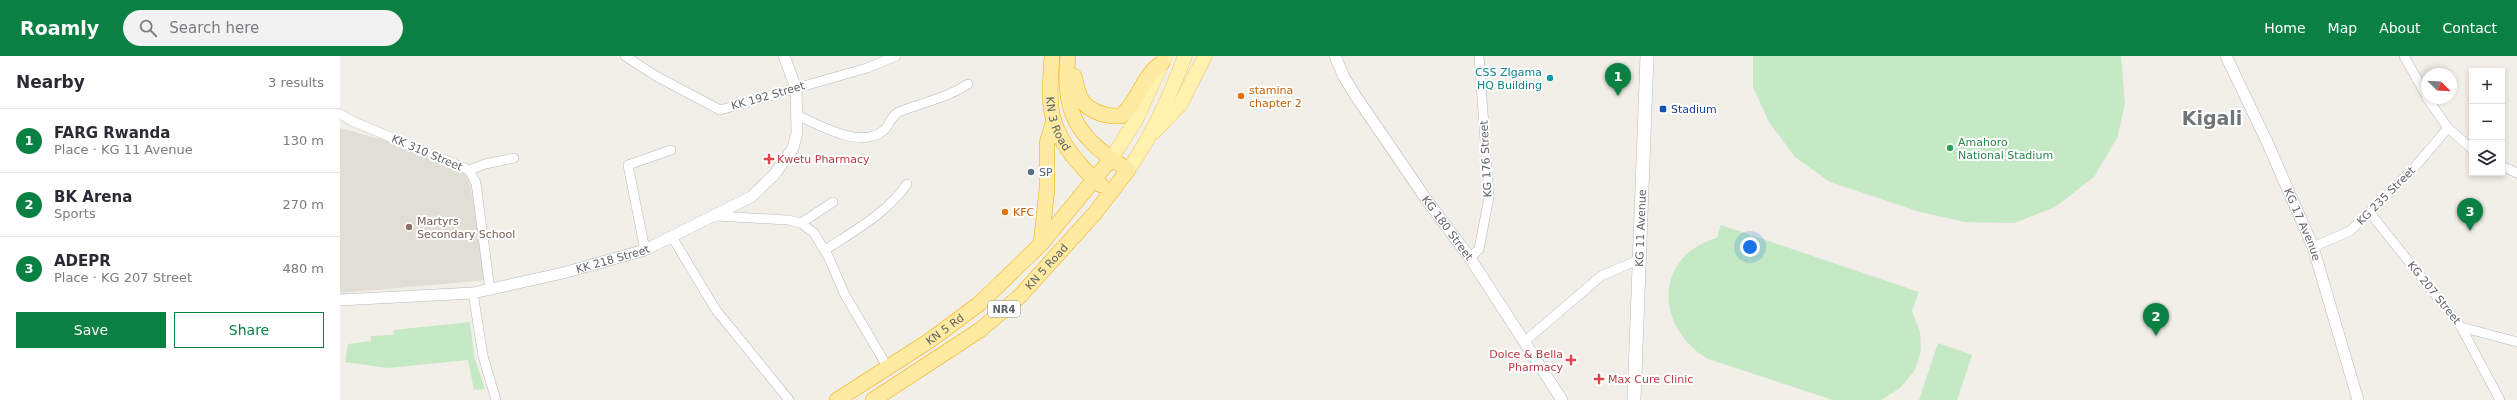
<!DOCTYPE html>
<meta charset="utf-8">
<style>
:root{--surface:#fff;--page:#f2f2f3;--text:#2b2b33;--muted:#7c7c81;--line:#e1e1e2;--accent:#0b8043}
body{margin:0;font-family:"DejaVu Sans",sans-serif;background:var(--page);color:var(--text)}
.controls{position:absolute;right:12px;top:12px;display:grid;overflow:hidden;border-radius:0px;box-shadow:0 2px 6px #0003}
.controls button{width:36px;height:36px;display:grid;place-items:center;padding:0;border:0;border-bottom:1px solid var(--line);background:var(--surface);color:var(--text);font:20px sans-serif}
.compass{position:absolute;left:2081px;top:12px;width:36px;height:36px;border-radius:50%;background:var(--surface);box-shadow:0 2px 6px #0003;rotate:114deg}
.you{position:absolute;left:1410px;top:191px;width:14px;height:14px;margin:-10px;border:3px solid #fff;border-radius:50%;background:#1a73e8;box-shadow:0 0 0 6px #1a73e833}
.badge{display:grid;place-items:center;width:26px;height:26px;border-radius:50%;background:var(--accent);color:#fff;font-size:13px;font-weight:700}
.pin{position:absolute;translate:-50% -33px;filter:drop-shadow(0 1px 2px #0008)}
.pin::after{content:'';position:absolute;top:21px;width:14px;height:12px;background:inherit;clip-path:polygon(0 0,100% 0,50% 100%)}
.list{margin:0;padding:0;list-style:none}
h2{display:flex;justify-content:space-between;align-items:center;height:52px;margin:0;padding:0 16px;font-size:17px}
h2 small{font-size:13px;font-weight:400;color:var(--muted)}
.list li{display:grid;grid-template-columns:26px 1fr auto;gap:12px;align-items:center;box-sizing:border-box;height:64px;padding:0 16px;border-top:1px solid var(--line)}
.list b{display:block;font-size:15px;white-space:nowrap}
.list p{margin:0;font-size:13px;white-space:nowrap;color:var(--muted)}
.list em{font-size:13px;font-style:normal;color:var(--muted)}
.actions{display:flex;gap:8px;padding:12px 16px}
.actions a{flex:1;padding:9px 0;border:1px solid var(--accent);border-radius:0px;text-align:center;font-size:14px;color:var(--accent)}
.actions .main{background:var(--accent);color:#fff}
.icon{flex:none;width:22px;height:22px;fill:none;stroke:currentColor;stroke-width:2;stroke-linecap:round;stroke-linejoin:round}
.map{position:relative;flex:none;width:2177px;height:344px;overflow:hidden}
header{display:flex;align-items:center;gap:24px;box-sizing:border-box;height:56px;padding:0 20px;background:var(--accent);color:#fff}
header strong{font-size:19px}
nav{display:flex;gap:22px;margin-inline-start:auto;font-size:14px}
.search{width:280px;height:36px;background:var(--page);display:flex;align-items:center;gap:10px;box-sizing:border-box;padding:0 14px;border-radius:22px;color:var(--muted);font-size:15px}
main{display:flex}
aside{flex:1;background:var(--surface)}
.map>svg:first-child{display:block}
</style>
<header>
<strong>Roamly</strong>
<div class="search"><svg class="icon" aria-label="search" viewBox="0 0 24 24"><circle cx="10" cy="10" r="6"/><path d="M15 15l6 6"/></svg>Search here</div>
<nav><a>Home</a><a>Map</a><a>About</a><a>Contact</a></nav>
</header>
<main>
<aside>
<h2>Nearby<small>3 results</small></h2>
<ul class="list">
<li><span class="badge">1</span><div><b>FARG Rwanda</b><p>Place · KG 11 Avenue</p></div><em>130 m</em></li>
<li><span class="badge">2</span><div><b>BK Arena</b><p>Sports</p></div><em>270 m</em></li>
<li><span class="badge">3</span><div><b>ADEPR</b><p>Place · KG 207 Street</p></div><em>480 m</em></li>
</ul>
<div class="actions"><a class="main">Save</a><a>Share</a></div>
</aside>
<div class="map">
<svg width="2177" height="344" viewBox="0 0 2177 344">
<rect width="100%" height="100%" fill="#f1efe8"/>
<path fill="#e1ded6" d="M0,72L65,90L128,119L148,224L0,237Z"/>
<g fill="#c5e8c5">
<path d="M1413,0H1781L1785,48L1777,82L1754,121L1715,151L1674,167L1624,166L1577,155L1490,126L1455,101L1429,66L1413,31Z"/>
<path d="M1381,169L1579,236L1572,255L1580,276L1581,295L1575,314L1560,332L1541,344H1493L1368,303C1315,272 1313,200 1377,182Z"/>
<path d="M130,266L134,300L145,333L134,334L128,304L48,312L5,306L8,288L31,285V280L53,279L54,274Z"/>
<path d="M1598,287L1632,299L1617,344H1579Z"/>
</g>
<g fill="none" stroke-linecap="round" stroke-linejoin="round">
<defs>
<g id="minor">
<path d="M285,0L316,20L380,54L527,12L556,0"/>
<path d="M2064,0L2087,41"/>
<path d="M2087,42L2108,72L2132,93"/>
<path d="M0,58L12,65L129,114L136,127L150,234"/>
<path d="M457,59C478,69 521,93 543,75C550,70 551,58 561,55C584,46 607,42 628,28"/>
<path d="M2162,110L2177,117"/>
<path d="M129,114L145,108L174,102"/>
<path d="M2030,157L2121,271L2160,344"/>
<path d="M376,160L448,164L461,167L474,177L489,202L505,239L548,312"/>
<path d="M461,167L493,146"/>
<path d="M332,181L376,254L449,344"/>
<path d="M1973,191L2010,175L2073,113L2108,72"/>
<path d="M305,194L288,109L331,94"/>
<path d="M485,194C514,175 547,157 567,128"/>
<path d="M1130,202L1139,193L1149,141L1139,0"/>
<path d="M133,237L143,300L156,344"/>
<path d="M2121,271L2177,286"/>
<path d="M1184,286L1261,220L1298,204"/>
</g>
<g id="tertiary">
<path id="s1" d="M995,0L1004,21L1015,39L1086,143L1130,202L1222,344"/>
<path id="s2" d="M1886,0L1928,88L1973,191L2018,344"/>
<path id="s3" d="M0,244L133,237L223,217L305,194L411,141L434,119L453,92L457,77L456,32L444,0"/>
</g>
<g id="secondary">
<path id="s4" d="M1294,344L1307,0"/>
</g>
<g id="primary">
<path d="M814,76L840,49L865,0"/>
<path d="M771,103L796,64L825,0"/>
<path d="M788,114C813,79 830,39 845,0"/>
</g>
<g id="trunk">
<path id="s5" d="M712,0C709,45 706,69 737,105C745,114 752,123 761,129"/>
<path d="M734,20C736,25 736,29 738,35C742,54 764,61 781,60C799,45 803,18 822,7"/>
<path d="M701,188L707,133V87L713,67"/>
<path id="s6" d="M497,344L589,285L639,248L701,188L771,103"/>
<path id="s7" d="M533,344L640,274L679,241L755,157L788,114C740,83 721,60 728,0"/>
</g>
</defs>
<use href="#minor" stroke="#b5b8bc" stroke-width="10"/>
<use href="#tertiary" stroke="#b5b8bc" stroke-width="12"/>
<use href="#secondary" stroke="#b6babf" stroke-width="14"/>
<use href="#primary" stroke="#f2c960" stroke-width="15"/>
<use href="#trunk" stroke="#f9ab00" stroke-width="16"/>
<use href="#minor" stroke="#fff" stroke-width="9"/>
<use href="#tertiary" stroke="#fff" stroke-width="11"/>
<use href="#secondary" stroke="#fff" stroke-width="13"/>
<use href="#primary" stroke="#fff2af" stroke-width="14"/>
<use href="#trunk" stroke="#feeaa1" stroke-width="15"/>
</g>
<circle fill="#0f9aa8" stroke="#fff" stroke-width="1.5" cx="1210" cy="22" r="4"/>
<g fill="#e8710a" stroke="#fff" stroke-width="1.5">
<circle cx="901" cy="40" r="4"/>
<circle cx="665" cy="156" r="4"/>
</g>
<rect fill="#1a4fb4" stroke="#fff" stroke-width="1.5" x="1319" y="49" width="8" height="8" rx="2"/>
<circle fill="#2e9e5b" stroke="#fff" stroke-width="1.5" cx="1610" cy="92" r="4"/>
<g fill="#e0444e" stroke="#fff" stroke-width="1.5">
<path d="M427 97h4v4h4v4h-4v4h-4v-4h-4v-4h4z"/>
<path d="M1229 298h4v4h4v4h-4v4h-4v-4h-4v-4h4z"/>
<path d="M1257 317h4v4h4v4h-4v4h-4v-4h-4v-4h4z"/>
</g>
<circle fill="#5c6f8a" stroke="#fff" stroke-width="1.5" cx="691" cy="116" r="4"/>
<circle fill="#8d6e63" stroke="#fff" stroke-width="1.5" cx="69" cy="171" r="4"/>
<g text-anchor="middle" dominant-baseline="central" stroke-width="4" stroke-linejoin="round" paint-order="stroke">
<rect fill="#fff" stroke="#8f9295" stroke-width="1" x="648" y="245" width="32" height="16" rx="3"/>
<g font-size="10" font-weight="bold" fill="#5f6368">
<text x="664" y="253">NR4</text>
</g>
<g font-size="11" fill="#0d838f" stroke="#fff" text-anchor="end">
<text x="1202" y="16">CSS ZIgama<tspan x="1202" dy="13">HQ Building</tspan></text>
</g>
<g font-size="11" fill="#c56008" stroke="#fff" text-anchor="start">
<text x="909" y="34">stamina<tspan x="909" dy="13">chapter 2</tspan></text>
<text x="673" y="156">KFC</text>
</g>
<g font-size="11" fill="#5f6368" stroke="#fff">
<text transform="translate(428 40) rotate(-16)">KK 192 Street</text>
<text stroke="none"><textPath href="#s5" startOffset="69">KN 3 Road</textPath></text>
<text transform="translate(87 97) rotate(23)">KK 310 Street</text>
<text transform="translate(1146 103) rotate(-93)">KG 176 Street</text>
<text transform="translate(2046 140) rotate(-45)">KG 235 Street</text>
<text stroke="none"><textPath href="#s2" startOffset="185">KG 17 Avenue</textPath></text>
<text stroke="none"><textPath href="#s1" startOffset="206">KG 180 Street</textPath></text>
<text stroke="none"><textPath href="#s4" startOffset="172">KG 11 Avenue</textPath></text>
<text stroke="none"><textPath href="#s3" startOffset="277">KK 218 Street</textPath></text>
<text stroke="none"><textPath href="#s7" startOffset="220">KN 5 Road</textPath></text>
<text transform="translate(2094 237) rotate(51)">KG 207 Street</text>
<text stroke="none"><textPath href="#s6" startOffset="129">KN 5 Rd</textPath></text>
</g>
<g font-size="11" fill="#164399" stroke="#fff" text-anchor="start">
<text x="1331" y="53">Stadium</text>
</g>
<g font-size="11" fill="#27864d" stroke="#fff" text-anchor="start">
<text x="1618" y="86">Amahoro<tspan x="1618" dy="13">National Stadium</tspan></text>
</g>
<g font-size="11" fill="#be3a42" stroke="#fff" text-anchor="start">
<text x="437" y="103">Kwetu Pharmacy</text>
<text x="1223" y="298" text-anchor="end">Dolce &amp; Bella<tspan x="1223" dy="13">Pharmacy</tspan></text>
<text x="1268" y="323">Max Cure Clinic</text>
</g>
<g font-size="11" fill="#4e5e75" stroke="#fff" text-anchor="start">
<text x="699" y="116">SP</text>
</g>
<g font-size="11" fill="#785e54" stroke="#fff" text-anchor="start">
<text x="77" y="165">Martyrs<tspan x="77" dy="13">Secondary School</tspan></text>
</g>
<g font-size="19" font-weight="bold" fill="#70757a" stroke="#fff">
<text x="1872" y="62">Kigali</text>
</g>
</g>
</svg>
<div class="controls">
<button>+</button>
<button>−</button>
<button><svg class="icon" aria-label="layers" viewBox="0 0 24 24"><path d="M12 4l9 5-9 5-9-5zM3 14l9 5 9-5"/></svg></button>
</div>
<svg class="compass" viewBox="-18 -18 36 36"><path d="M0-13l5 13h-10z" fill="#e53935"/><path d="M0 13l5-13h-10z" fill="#7c7c81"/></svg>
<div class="you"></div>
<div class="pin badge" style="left:1278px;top:40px">1</div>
<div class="pin badge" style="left:1816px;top:280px">2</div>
<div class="pin badge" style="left:2130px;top:175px">3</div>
</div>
</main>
